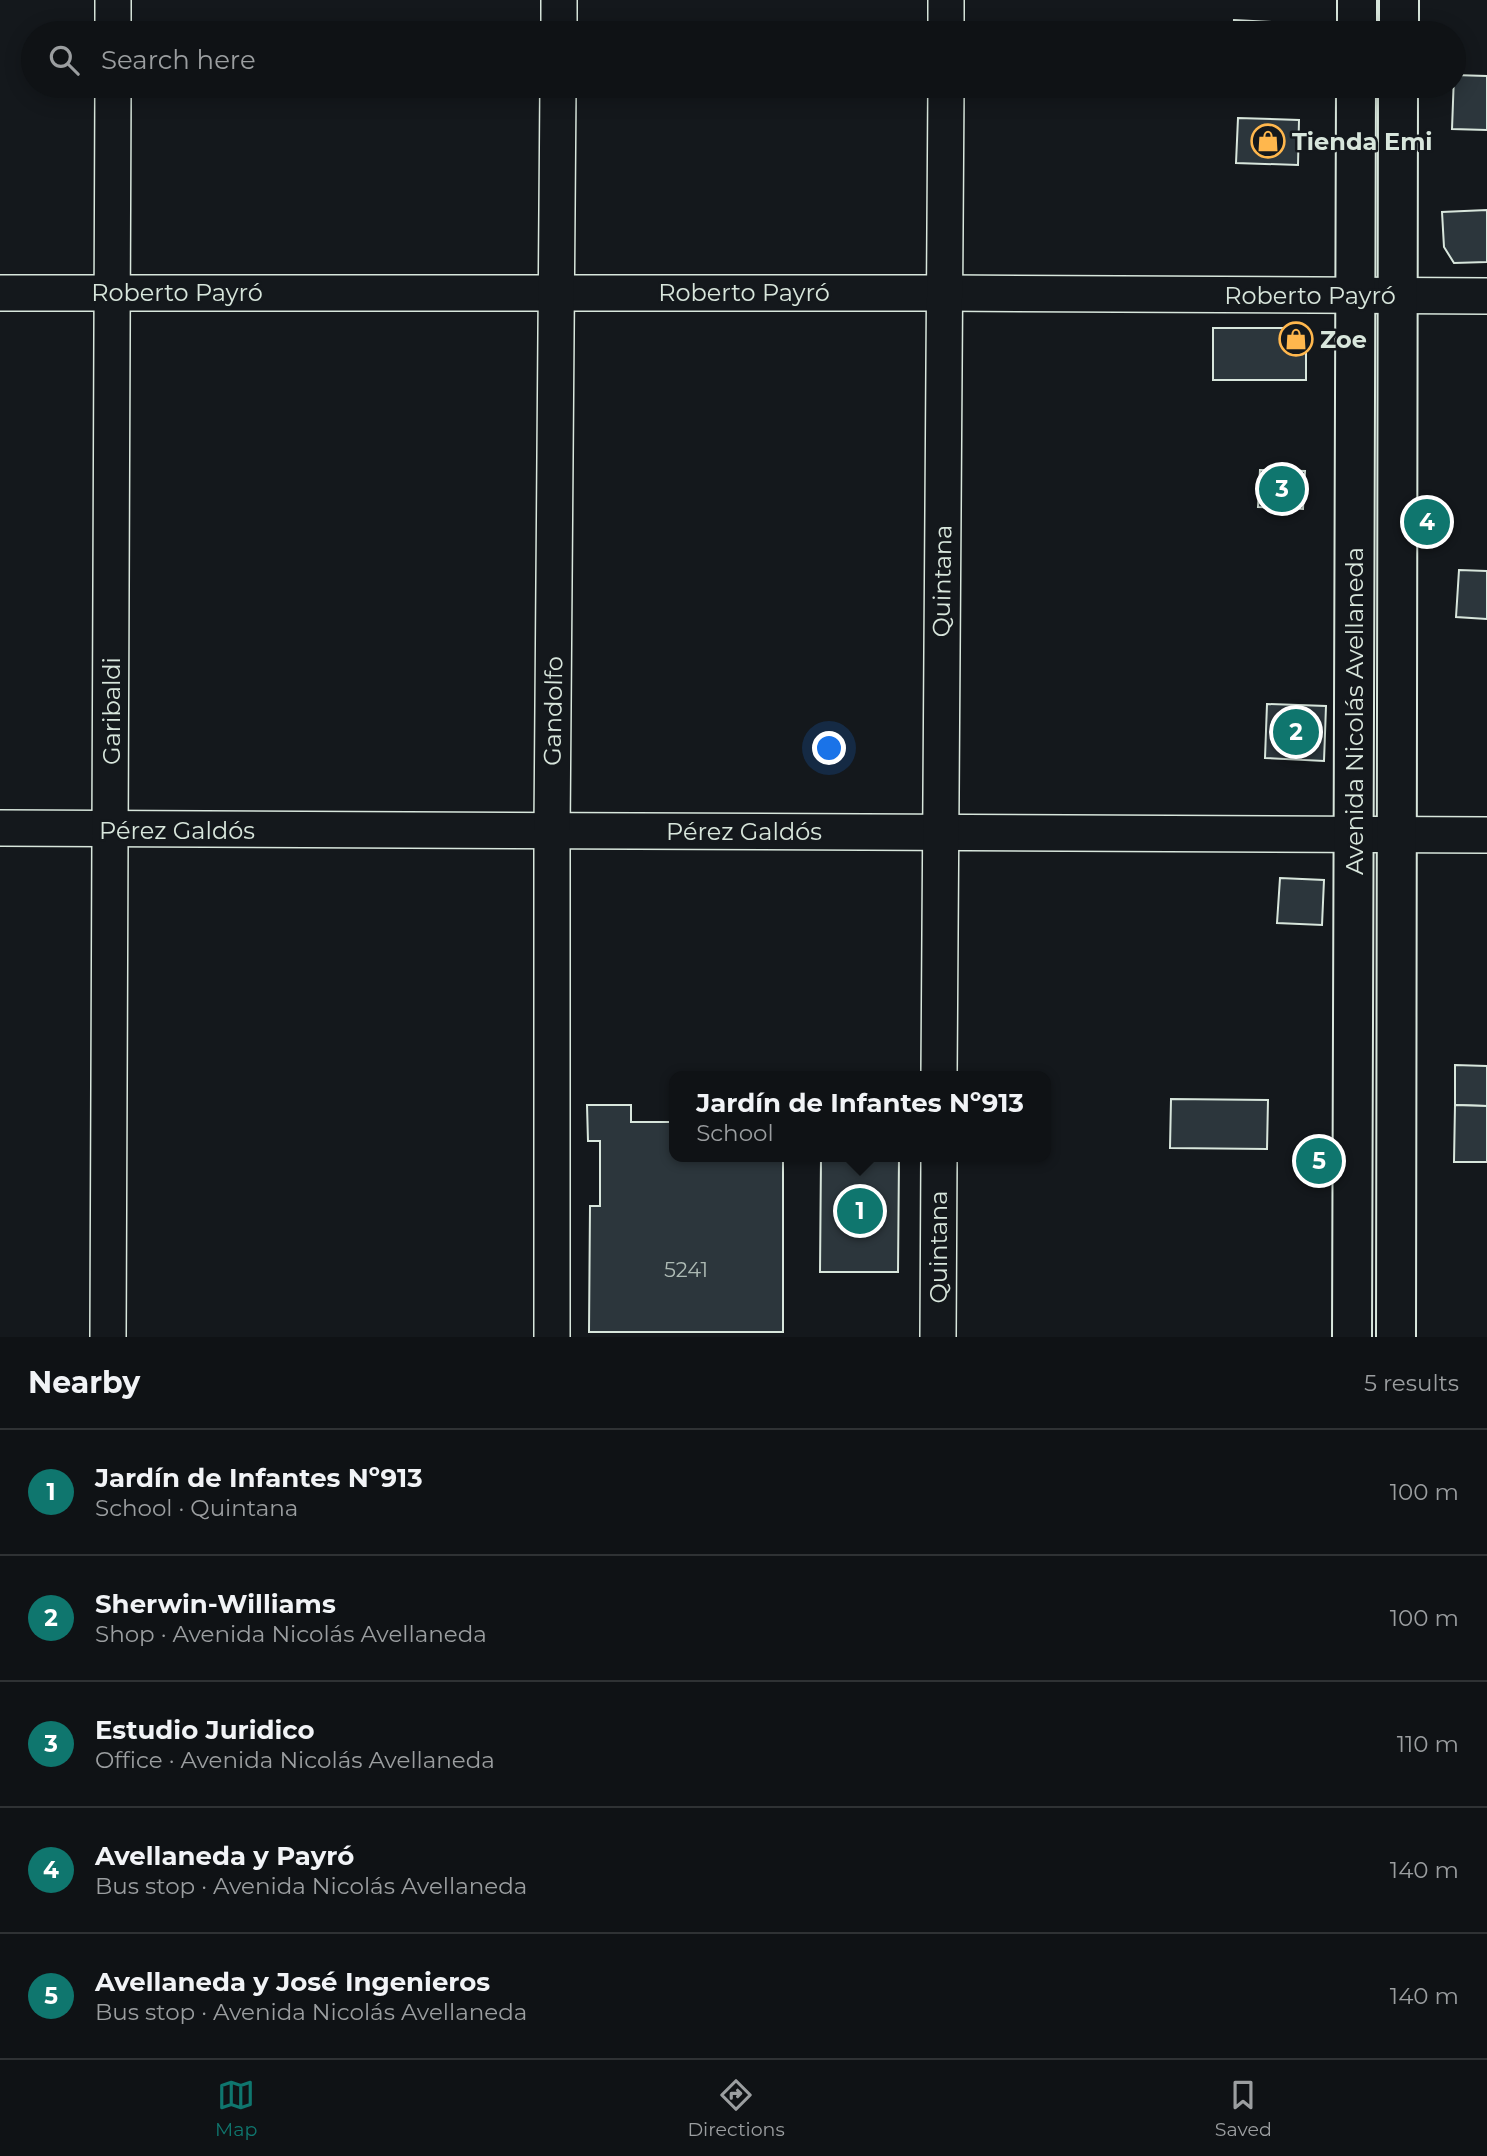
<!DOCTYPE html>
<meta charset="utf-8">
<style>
:root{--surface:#0f1215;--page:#1d2022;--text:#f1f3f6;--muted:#9b9ea0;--line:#2f3234;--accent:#0f766e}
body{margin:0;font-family:Montserrat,sans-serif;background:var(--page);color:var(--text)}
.you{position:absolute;left:830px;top:749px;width:24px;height:24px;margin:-18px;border:5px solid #fff;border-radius:50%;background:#1a73e8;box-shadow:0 0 0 10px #1a73e833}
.badge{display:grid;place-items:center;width:46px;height:46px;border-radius:50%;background:var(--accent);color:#fff;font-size:23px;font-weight:700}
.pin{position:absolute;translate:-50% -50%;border:4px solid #fff;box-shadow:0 2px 7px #0006}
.popup{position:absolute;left:669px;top:1071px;width:382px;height:91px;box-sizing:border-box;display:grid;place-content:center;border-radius:14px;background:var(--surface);filter:drop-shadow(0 2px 5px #0005);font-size:23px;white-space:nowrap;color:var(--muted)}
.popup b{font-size:26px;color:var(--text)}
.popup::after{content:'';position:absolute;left:50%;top:100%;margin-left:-14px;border:14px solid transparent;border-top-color:var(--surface)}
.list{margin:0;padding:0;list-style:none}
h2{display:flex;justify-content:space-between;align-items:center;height:91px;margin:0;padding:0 28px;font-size:30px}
h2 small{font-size:23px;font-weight:400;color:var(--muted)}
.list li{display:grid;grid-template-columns:46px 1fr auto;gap:21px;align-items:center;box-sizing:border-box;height:126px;padding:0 28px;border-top:2px solid var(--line)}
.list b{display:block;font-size:26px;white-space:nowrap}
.list p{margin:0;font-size:23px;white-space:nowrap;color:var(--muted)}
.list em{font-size:23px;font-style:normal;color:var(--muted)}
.icon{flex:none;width:38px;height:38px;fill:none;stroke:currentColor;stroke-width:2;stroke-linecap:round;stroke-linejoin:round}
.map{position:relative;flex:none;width:1487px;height:1337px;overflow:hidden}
.search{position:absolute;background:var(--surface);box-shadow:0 4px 18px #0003;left:21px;right:21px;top:21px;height:77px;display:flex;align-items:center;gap:18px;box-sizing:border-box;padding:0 24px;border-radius:38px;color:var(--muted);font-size:26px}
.sheet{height:721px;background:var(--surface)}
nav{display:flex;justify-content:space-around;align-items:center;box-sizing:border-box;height:98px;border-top:2px solid var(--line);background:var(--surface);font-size:19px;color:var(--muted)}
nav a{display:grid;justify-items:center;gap:4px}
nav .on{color:var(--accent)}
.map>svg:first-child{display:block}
</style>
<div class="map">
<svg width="1487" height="1337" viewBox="0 0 1487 1337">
<rect width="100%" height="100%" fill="#14181c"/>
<g fill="#2c363c" stroke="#d8e6dc" stroke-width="2">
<path d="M1234,20L1310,24L1309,33H1233Z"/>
<path d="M1454,75L1487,76V130L1452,129Z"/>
<path d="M1272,86H1307L1306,96L1272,95Z"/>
<path d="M1238,118L1299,120L1298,165L1236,163Z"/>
<path d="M1487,210V262L1454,263L1444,247L1442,212Z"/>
<rect x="1213" y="328" width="93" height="52"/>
<path d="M1260,470L1305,471L1303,509L1258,507Z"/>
<path d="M1459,570L1487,571V619L1456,617Z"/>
<path d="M1267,704L1326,706L1324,761L1265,758Z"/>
<path d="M1280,878L1324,880L1322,925L1277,923Z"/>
<path d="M1455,1065L1487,1066V1106L1455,1105Z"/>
<path d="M1171,1099L1268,1100L1267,1149L1170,1148Z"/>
<path d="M587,1105H631V1122H674V1157H783V1332H589L590,1206H600V1141H588Z"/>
<path d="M1455,1105L1487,1106V1162H1454Z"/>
<path d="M821,1157H899L898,1272H820Z"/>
</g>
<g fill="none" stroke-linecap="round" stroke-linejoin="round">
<defs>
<g id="minor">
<path d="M113,0V33"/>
<path d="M559,33V0"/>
<path d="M946,33V0"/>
<path d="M0,293H945L1487,296"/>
<path d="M0,828L1487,835"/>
<path d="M939,1076L946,86"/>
<path d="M108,1337L113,86"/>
<path d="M552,1337V830L558,86"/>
<path d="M938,1337L939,1157"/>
</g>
<g id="major">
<path d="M1357,33V0"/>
<path d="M1399,33V0"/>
<path d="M1352,1337L1356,86"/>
<path d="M1396,1337L1398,86"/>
</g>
</defs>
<use href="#minor" stroke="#d8e6dc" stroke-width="38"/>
<use href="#major" stroke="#d8e6dc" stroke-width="42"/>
<use href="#minor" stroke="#14181c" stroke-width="35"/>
<use href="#major" stroke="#14181c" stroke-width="38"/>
</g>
<defs>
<symbol id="shop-ring" viewBox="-11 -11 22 22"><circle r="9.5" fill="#14181c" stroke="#ffb74d" stroke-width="1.5"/><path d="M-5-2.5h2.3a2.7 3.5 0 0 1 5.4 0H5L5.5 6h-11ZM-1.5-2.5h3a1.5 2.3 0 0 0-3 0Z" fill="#ffb74d"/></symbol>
</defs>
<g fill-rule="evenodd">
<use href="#shop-ring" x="1249" y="122" width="38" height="38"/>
<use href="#shop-ring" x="1277" y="320" width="38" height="38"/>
</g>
<g text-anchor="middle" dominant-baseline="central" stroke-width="5" stroke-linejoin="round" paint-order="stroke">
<g font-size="21" fill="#adbab4">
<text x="686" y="1269">5241</text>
</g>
<g font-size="24" font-weight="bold" fill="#d8e6dc" stroke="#14181c" text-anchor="start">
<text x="1292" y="141">Tienda Emi</text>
<text x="1320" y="339">Zoe</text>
</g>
<g font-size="24" fill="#d8e6dc" stroke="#14181c">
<text x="177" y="292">Roberto Payró</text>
<text x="744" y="292">Roberto Payró</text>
<text x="1310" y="295">Roberto Payró</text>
<text transform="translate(942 581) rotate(-89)">Quintana</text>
<text transform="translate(111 711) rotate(-90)">Garibaldi</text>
<text transform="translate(553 711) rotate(-89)">Gandolfo</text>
<text transform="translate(1354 711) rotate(-90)">Avenida Nicolás Avellaneda</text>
<text x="177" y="830">Pérez Galdós</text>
<text x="744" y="831">Pérez Galdós</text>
<text transform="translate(938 1247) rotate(-90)">Quintana</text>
</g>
</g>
</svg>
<div class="you"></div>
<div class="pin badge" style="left:860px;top:1211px">1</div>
<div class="popup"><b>Jardín de Infantes Nº913</b>School</div>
<div class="pin badge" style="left:1296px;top:732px">2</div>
<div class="pin badge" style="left:1282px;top:489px">3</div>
<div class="pin badge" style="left:1427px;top:522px">4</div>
<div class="pin badge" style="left:1319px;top:1161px">5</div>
<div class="search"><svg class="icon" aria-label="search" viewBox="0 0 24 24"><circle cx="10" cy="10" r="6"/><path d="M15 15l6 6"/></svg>Search here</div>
</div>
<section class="sheet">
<h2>Nearby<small>5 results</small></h2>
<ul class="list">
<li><span class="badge">1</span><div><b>Jardín de Infantes Nº913</b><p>School · Quintana</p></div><em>100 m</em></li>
<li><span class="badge">2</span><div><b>Sherwin-Williams</b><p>Shop · Avenida Nicolás Avellaneda</p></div><em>100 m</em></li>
<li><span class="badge">3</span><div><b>Estudio Juridico</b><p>Office · Avenida Nicolás Avellaneda</p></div><em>110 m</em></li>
<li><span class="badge">4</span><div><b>Avellaneda y Payró</b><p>Bus stop · Avenida Nicolás Avellaneda</p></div><em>140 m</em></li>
<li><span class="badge">5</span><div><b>Avellaneda y José Ingenieros</b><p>Bus stop · Avenida Nicolás Avellaneda</p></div><em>140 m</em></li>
</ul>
</section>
<nav>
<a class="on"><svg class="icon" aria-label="map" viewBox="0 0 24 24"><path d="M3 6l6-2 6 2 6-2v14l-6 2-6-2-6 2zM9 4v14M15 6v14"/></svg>Map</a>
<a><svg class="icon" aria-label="directions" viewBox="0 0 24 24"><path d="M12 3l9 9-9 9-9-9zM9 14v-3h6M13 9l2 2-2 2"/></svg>Directions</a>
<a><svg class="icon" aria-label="saved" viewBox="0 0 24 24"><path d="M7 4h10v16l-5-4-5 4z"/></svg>Saved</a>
</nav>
